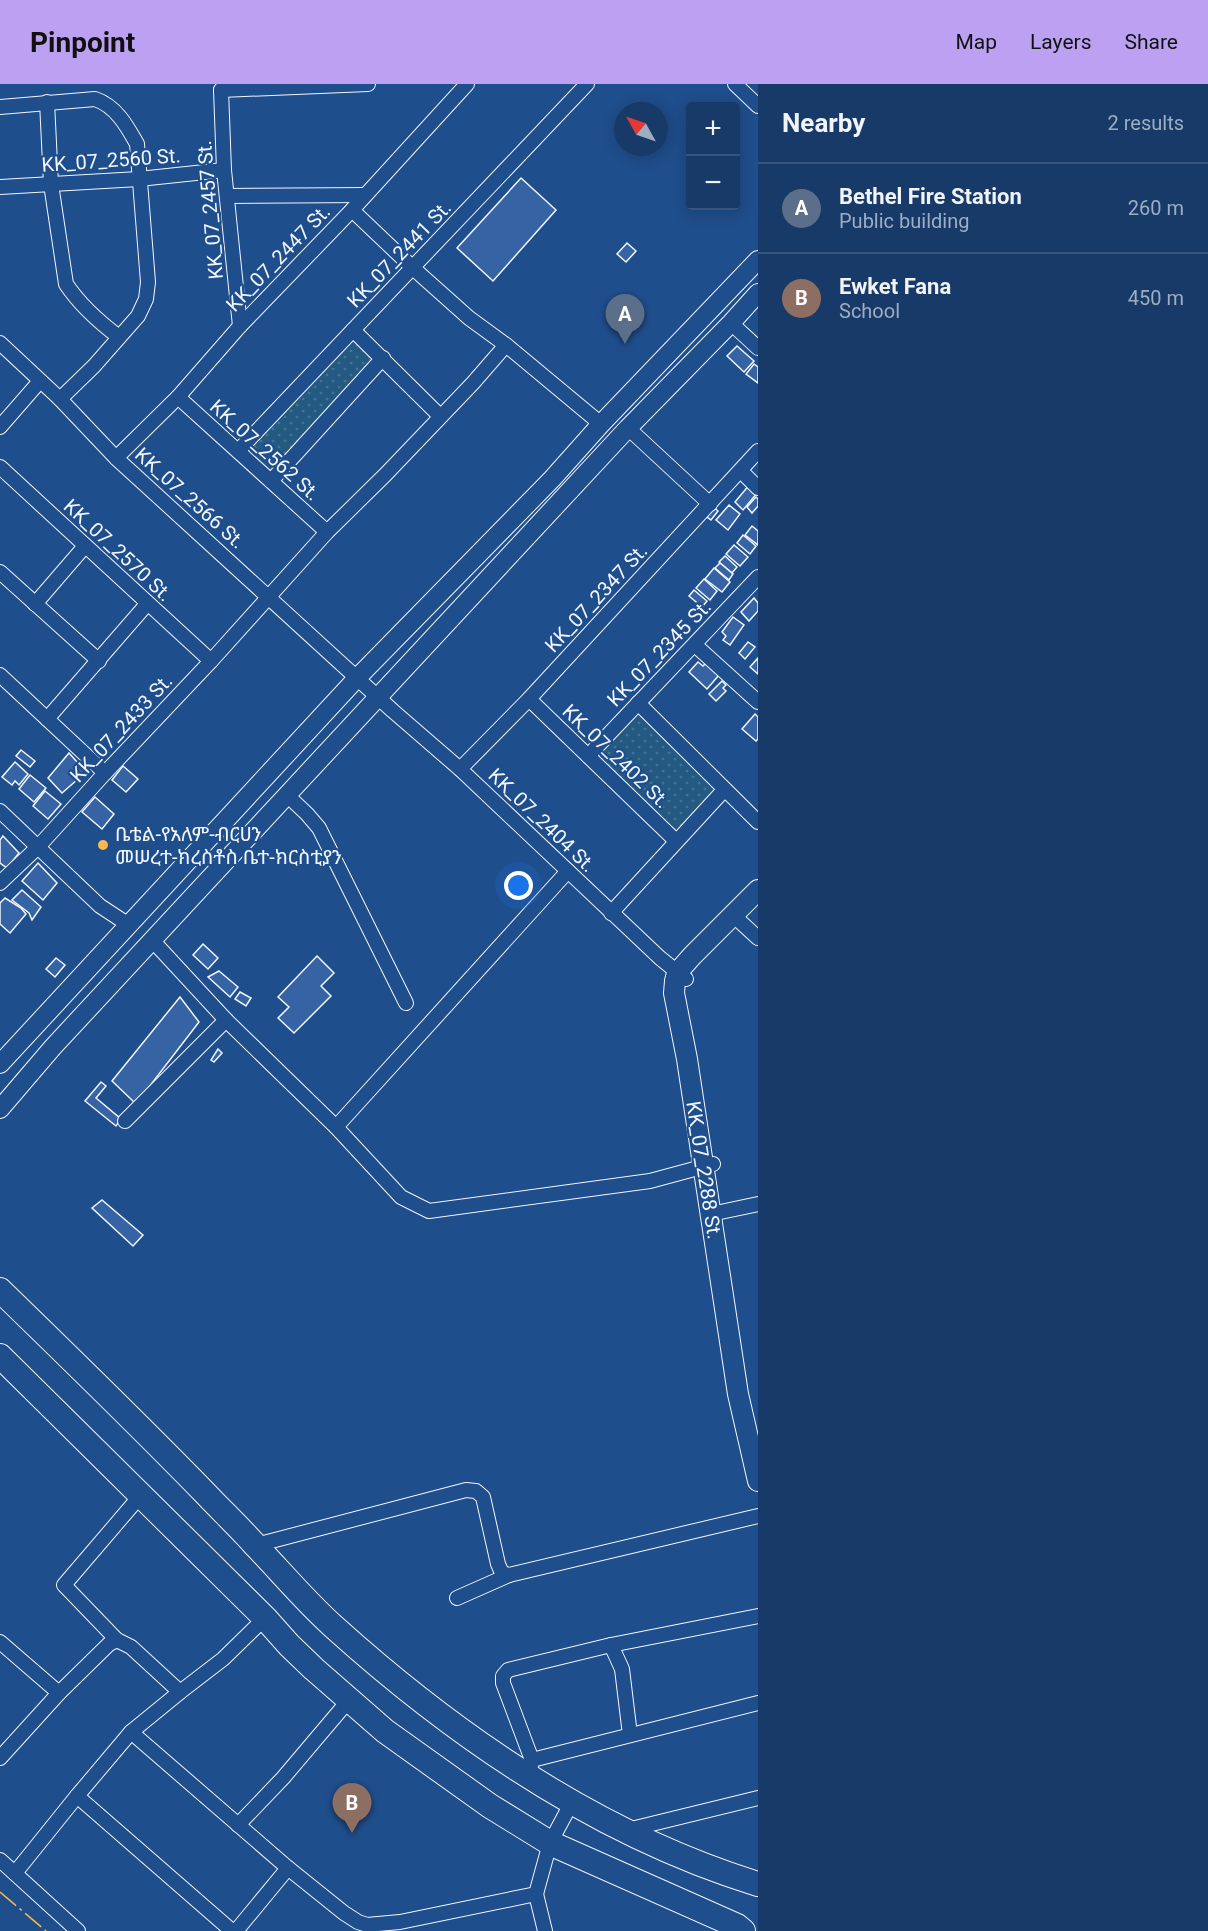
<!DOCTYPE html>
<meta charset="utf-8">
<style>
:root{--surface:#173a69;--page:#244571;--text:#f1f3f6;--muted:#9eadc0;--line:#36547d;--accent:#bca0f2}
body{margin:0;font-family:Roboto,"Noto Sans Ethiopic",sans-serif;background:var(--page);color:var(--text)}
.controls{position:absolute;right:18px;top:18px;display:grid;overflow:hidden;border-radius:6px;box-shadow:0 3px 15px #0003}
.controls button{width:54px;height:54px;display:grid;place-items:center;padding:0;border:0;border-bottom:2px solid var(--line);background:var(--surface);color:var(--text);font:30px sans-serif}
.compass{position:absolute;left:614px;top:18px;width:54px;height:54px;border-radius:50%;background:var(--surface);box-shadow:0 3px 15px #0003;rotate:310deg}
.you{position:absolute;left:519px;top:802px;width:21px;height:21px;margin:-15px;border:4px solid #fff;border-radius:50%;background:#1a73e8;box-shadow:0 0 0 9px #1a73e833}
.badge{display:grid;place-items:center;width:39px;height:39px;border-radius:50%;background:var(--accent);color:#fff;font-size:20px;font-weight:700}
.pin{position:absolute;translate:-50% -50px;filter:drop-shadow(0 2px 3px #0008)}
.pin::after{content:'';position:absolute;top:32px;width:21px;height:18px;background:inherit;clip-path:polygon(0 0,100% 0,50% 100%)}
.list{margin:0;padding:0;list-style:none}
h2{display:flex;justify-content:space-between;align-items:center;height:78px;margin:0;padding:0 24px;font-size:26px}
h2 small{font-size:20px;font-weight:400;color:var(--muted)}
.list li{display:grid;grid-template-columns:39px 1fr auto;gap:18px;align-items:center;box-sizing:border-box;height:90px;padding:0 24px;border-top:2px solid var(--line)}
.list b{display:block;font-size:22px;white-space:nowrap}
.list p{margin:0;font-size:20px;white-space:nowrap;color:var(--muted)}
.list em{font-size:20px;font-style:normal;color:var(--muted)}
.map{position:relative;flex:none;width:758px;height:1847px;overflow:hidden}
header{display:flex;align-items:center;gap:36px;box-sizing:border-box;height:84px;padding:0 30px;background:var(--accent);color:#111}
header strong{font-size:28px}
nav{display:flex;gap:33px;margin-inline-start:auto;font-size:21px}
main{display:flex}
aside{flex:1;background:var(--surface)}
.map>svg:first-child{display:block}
</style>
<header>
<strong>Pinpoint</strong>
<nav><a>Map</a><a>Layers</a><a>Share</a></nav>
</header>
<main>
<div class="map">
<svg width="758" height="1847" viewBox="0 0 758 1847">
<defs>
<pattern id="park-dots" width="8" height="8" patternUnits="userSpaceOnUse" patternTransform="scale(1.5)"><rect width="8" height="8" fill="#245a82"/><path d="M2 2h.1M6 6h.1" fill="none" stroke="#447295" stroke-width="1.8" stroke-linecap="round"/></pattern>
</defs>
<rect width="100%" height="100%" fill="#1f4e8c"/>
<g fill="url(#park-dots)" stroke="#a8bbd7" stroke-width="1.5">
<path d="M353,246L383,274L271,397L238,367Z"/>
<path d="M638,619L724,706L676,757L588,672Z"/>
</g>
<g fill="#3563a3" stroke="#f2f6ff" stroke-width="1.5">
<path d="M521,94L556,126L493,197L457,164Z"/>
<path d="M627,159L636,167L626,178L617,170Z"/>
<path d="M737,262L754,277L744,288L727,272Z"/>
<path d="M754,280L758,283V299L746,290Z"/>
<path d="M750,400L758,408L743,426L735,418Z"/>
<path d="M756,413L758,415V422L752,429L747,423Z"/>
<path d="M710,420L718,427L711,436L703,430Z"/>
<path d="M729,421L740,430L728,446L716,436Z"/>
<path d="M752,442L758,447V461L745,451Z"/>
<path d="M743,451L756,462L750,470L737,459Z"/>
<path d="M734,461L748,473L740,482L726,470Z"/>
<path d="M725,472L737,483L732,489L719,478Z"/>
<path d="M720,479L733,490L729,496L715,484Z"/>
<path d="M714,484L730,498L722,508L705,495Z"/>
<path d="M704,495L717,507L710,516L696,504Z"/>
<path d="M694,506L707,517L702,523L689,512Z"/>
<path d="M754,514L758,519V527L749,537L741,528Z"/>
<path d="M733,533L744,541L730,561L723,556L726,552L722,548Z"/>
<path d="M748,558L755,563L745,575L739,569Z"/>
<path d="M758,574V590L750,583Z"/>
<path d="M698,578L703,582L706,579L719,591L707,605L689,588Z"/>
<path d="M722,597L726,601L723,604L726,607L716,617L709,610Z"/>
<path d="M755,630L758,633V655L756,657L742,645Z"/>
<path d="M21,666L35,677L30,683L16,672Z"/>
<path d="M69,669L86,688L62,709L48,694Z"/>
<path d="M15,678L28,690L19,701L15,697L12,701L2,693Z"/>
<path d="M123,682L138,695L126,708L112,696Z"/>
<path d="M30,691L46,704L34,718L19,705Z"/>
<path d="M45,707L61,720L48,735L33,722Z"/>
<path d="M95,713L114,730L102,745L82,728Z"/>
<path d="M3,752L19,769L7,784L0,779V756Z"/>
<path d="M38,779L57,799L43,816L22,797Z"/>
<path d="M22,806L41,823L32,836L29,829L12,816Z"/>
<path d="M5,814L21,824L26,830L10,849L0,840V819Z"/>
<path d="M203,860L218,874L208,885L193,871Z"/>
<path d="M317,872L334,889L321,902L331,912L294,949L278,934L289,923L278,913Z"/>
<path d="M56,874L65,881L55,893L46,885Z"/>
<path d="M219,887L238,903L230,913L208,893Z"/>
<path d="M240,908L251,914L246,922L235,915Z"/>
<path d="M180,913L199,938L136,1020L112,997Z"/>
<path d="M218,965L222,969L214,978L211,976Z"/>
<path d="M101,998L106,1002L96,1014L121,1035L116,1042L85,1017Z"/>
<path d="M102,1116L143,1151L133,1162L92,1124Z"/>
</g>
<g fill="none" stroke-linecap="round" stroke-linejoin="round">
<defs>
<g id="street">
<path d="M735,0L758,22"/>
<path d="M221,6L224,86L240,242"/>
<path d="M221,6L368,0"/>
<path d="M47,18L51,100L66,200C80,221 99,238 119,253"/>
<path d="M0,23L95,15C116,22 127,42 137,60L148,198L146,215L138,232L94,282L60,315"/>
<path d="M0,103L139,95L224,86"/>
<path d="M227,112L365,111"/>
<path d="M352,126L413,184L469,234L506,261L601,340"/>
<path d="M731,239L758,264"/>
<path d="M353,246L440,332"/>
<path d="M0,259L60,315L116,374L393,627L460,685L660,874L686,895"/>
<path d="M178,313L327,448"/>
<path d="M0,343L40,297"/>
<path d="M628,344L710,420"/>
<path d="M238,367L587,0"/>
<path d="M116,374L178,313L240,242L352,126L467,0"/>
<path d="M0,383L211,577"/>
<path d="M741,387L758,404"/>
<path d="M271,397L383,274"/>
<path d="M0,488L99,577"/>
<path d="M35,520L85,462"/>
<path d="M695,561L758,618"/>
<path d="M0,591L105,689"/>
<path d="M529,615L676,757"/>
<path d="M638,619L758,738"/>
<path d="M47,635L147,520"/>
<path d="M588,672L758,493"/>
<path d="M460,685L529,615L758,367"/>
<path d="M287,711L307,730L319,744L406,919"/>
<path d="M0,727L100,822L129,841"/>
<path d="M0,799L38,763L105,689L211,577L327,448L385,391L473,299L506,261"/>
<path d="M611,829L724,706"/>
<path d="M733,831L758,854"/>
<path d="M152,856L226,936L336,1043L401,1113L429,1127L650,1097L713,1080"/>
<path d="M125,1037L226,936"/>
<path d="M336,1043L568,787"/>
<path d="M711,1130L758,1120"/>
<path d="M256,1461L466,1406L476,1407L483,1413L498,1480L502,1489L509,1491L758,1432"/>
<path d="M457,1514L509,1491"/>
<path d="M117,1556L64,1501L141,1411"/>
<path d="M0,1558L59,1609L109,1560L117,1556L131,1563L180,1608L131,1648L288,1784L344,1829L358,1838L367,1841L400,1838L536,1810L545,1847"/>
<path d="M611,1561L622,1585L630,1651"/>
<path d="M180,1608L223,1575L265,1534"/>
<path d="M131,1648L77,1712L232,1847"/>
<path d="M0,1674L59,1609"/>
<path d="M532,1676L758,1619"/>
<path d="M529,1693L532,1676L503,1599V1592L508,1586L611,1561L758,1532"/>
<path d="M238,1741L283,1694L349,1616"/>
<path d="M627,1746L758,1714"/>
<path d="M0,1776L78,1847"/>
<path d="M15,1789L77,1712"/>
<path d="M536,1810L550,1759L572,1718"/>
<path d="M236,1847L288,1784"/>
</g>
<g id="secondary">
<path d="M0,980L357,594L552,395L601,340L758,176"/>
<path d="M0,1025L53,963L287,711L628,344L731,239L758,209"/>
</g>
<path id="primary" d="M758,806L692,872L677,889L675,897L674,909L687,975L738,1310L758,1397"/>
<g id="highway">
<path d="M0,1206C69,1273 138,1340 205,1409C222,1427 240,1444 256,1462C282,1489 306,1518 334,1543C456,1653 599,1751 758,1800"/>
<path d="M0,1272L265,1534L289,1561L314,1585L385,1647L490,1722L550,1759L737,1842L743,1847"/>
</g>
</defs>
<use href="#street" stroke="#f2f6ff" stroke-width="16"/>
<use href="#secondary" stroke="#f2f6ff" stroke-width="20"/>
<use href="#primary" stroke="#f2f6ff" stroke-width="22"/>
<use href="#highway" stroke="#f2f6ff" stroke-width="26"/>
<use href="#street" stroke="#1f4e8c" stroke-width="14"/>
<use href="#secondary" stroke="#1f4e8c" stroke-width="18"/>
<use href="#primary" stroke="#1f4e8c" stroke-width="20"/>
<use href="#highway" stroke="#1f4e8c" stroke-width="24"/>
<path stroke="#ffb74d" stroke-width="1.5" stroke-dasharray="21 4.5 3 4.5" stroke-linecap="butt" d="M0,1808L46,1847"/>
</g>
<circle fill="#ffb74d" stroke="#1f4e8c" stroke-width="2" cx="103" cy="761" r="6"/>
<g text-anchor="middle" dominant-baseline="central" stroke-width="4.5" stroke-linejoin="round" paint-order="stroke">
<g font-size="20" fill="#f2f6ff" stroke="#1f4e8c">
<text transform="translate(111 76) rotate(-4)">KK_07_2560 St.</text>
<text transform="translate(210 126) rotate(-95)">KK_07_2457 St.</text>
<text transform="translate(399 170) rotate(-46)">KK_07_2441 St.</text>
<text transform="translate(278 174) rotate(-46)">KK_07_2447 St.</text>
<text transform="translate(265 366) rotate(42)">KK_07_2562 St.</text>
<text transform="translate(190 414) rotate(42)">KK_07_2566 St.</text>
<text transform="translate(118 466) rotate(43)">KK_07_2570 St.</text>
<text transform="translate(596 514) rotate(-47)">KK_07_2347 St.</text>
<text transform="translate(659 569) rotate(-46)">KK_07_2345 St.</text>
<text transform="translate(121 644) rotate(-47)">KK_07_2433 St.</text>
<text transform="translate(616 672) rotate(44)">KK_07_2402 St.</text>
<text transform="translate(542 736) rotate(44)">KK_07_2404 St.</text>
<text transform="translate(704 1086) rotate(81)">KK_07_2288 St.</text>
</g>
<g font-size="20" fill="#f2f6ff" stroke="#1f4e8c" text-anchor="start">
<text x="115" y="750">ቤቴል-የአለም-ብርሀን<tspan x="115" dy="23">መሠረተ-ክረስቶስ ቤተ-ክርስቲያን</tspan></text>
</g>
</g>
</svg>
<div class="controls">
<button>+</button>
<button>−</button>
</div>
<svg class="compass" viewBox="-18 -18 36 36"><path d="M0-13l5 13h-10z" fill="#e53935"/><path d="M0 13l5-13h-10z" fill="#9eadc0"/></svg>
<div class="you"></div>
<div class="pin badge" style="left:625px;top:260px;background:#5c6f8a">A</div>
<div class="pin badge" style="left:352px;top:1749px;background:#8d6e63">B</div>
</div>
<aside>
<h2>Nearby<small>2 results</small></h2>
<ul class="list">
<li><span class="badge" style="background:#5c6f8a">A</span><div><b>Bethel Fire Station</b><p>Public building</p></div><em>260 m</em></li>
<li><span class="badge" style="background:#8d6e63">B</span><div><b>Ewket Fana</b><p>School</p></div><em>450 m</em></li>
</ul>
</aside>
</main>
